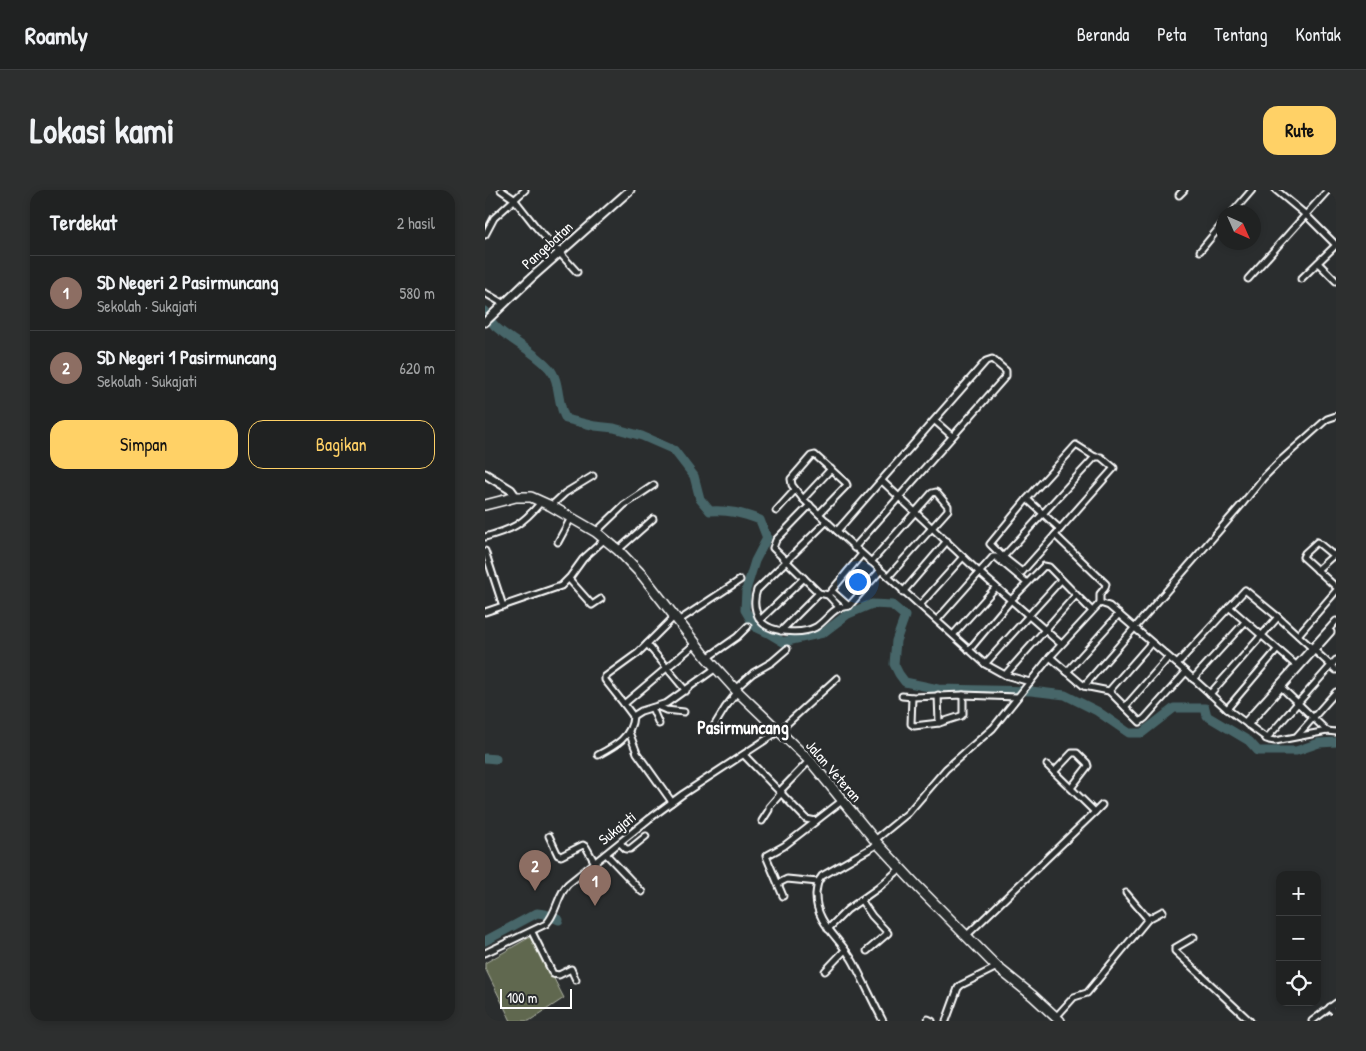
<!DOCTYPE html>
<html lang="id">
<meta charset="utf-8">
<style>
:root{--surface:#202222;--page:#2d2f2f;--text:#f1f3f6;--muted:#a2a4a5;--line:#3d3f40;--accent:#ffd166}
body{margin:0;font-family:"Patrick Hand",sans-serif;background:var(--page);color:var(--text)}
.controls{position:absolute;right:15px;bottom:15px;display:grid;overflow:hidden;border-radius:10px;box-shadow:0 2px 8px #0003}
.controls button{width:45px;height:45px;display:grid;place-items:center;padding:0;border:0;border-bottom:1px solid var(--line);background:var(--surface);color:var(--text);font:25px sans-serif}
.compass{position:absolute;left:731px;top:15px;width:45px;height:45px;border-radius:50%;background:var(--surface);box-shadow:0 2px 8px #0003;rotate:135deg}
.scale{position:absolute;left:15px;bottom:12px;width:72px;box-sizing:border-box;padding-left:5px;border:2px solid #fff;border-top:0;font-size:14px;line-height:18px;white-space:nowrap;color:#fff;-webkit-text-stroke:4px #2a2d2e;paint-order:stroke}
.you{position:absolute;left:372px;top:391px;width:18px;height:18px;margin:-12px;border:4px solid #fff;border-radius:50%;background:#1a73e8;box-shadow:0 0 0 8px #1a73e833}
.badge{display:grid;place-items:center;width:32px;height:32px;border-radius:50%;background:var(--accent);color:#fff;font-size:16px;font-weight:700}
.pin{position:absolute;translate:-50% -41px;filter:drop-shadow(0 1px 2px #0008)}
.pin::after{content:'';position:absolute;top:26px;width:18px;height:15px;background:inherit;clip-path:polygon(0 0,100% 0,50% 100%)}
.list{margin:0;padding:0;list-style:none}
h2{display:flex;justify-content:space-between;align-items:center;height:65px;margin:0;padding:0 20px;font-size:21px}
h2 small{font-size:16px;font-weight:400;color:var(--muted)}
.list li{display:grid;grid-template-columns:32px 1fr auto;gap:15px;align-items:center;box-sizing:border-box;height:75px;padding:0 20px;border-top:1px solid var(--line)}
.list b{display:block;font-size:19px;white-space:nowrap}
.list p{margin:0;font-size:16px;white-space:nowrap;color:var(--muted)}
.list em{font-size:16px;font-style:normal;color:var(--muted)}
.actions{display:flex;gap:10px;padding:15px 20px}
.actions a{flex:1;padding:11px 0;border:1px solid var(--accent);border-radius:15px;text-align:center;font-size:18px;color:var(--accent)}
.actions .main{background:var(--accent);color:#111}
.icon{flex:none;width:28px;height:28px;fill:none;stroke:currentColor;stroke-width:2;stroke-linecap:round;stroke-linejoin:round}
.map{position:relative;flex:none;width:851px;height:831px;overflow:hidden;border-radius:15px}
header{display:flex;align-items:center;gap:30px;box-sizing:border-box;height:70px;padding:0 25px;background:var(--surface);border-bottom:1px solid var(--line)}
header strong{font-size:24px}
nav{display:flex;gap:28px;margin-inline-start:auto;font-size:18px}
.intro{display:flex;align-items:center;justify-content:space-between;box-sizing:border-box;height:120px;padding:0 30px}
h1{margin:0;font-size:35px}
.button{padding:12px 22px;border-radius:15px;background:var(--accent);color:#111;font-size:18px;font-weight:700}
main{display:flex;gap:30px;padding:0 30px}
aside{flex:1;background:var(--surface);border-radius:15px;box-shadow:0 2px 8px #0003}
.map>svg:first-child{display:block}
</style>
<header>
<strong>Roamly</strong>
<nav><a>Beranda</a><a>Peta</a><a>Tentang</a><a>Kontak</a></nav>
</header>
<div class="intro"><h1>Lokasi kami</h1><a class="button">Rute</a></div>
<main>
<aside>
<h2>Terdekat<small>2 hasil</small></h2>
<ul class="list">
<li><span class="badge" style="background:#8d6e63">1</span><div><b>SD Negeri 2 Pasirmuncang</b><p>Sekolah · Sukajati</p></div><em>580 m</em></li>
<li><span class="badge" style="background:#8d6e63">2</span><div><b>SD Negeri 1 Pasirmuncang</b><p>Sekolah · Sukajati</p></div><em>620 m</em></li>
</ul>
<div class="actions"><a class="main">Simpan</a><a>Bagikan</a></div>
</aside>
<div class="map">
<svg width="851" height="831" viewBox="0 0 851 831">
<rect width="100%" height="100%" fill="#2a2d2e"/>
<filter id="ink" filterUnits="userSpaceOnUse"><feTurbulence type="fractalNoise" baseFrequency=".02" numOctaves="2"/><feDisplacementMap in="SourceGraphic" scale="10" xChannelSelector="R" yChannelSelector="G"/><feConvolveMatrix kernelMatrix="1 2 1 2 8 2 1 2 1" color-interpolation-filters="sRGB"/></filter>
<g filter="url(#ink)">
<path fill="#60684f" stroke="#b0b4a7" d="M47,746L79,808L44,831H26L0,778V773Z"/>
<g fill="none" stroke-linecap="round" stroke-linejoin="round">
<g stroke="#476669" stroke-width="9">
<path d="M0,121C3,127 7,133 11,137C28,152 49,161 64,178C76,191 71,213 81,229L110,236L129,238L157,246L189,260L209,286L215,309L225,321C244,320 257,323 275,330L282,348L270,371L261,400L260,420L270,437L283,443L298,452L338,443L363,424L387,414L407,415L420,426L411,451L409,474L414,484L420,492L453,499L546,501L580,505L612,521L644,543H657L689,518H720L722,526L764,551L773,561H811L834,553L851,552"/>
<path d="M0,568L11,569"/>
<path d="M0,751L52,723L60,724L74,730"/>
</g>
<defs>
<g id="street">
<path d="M16,0L29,9L51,37L92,82"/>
<path d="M791,0L821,25L851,55"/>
<path d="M694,5L699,0"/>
<path d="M748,22L767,0"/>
<path d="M0,45L9,28L40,0"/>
<path d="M715,61L738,33"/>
<path d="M833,73L851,91"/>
<path d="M763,89L843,0"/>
<path d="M816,89L851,55"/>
<path d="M0,103L19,114"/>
<path d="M450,231L467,246"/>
<path d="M346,279L318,309L352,341"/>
<path d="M397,291L494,382L576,454"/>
<path d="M318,309L307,295L306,289L326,266L330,265L361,293L362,295L334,324"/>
<path d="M542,309L575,339L570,345L621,394L620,398L615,404V413"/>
<path d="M325,315L291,350L288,358L334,403L343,405L377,364"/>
<path d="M66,316L80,303L108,286"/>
<path d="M291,321L310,300"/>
<path d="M111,342L139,315L169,295"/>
<path d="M570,345L537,382L518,367L505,354L542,309L591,255L610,267H616L629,278L575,339"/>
<path d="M0,347C28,339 37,335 56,312"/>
<path d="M73,352L86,328"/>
<path d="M369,358L521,186V181L507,169L501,171L352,341L500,474L520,485L545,492"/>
<path d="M133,360L168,329"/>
<path d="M0,361L18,416"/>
<path d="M849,366L832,352L820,363L818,367L851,397"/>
<path d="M518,367L610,267"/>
<path d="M386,372L447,303L451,302L463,316V320L403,387"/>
<path d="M832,380L850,364"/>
<path d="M319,388L275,430C284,443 317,445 331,437C339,432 345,423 352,419C356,417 360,417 364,416L395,381"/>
<path d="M84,389L107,415L116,409"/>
<path d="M347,401L364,416"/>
<path d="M418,402L462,351"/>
<path d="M343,405L354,417"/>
<path d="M435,415L478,367"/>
<path d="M744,417L813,477"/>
<path d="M0,422L76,396L85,387L98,369L120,349"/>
<path d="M189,427L153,463L120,487V490L139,514L210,454"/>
<path d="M275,430C269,420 268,411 272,400L342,331"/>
<path d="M452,430L508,367H511L542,393"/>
<path d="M193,431L255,390"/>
<path d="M296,441L334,403"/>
<path d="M468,445L511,397"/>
<path d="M813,445L851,401"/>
<path d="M162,454L201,501"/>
<path d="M484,460L526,410L559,376L564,377L606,420"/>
<path d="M565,467L599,496L624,501L655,532L660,528L701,482"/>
<path d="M222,468L252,447L263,436"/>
<path d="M500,474L576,390"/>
<path d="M692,474L760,400L793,427L851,480"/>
<path d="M582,482L634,424"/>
<path d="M520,485L591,405"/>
<path d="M708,489L760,432"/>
<path d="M599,496L758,313L779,287L795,271L842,229L851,226"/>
<path d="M797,498L842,541"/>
<path d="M250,499L268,483L287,472L302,459"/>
<path d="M624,501L666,453"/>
<path d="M725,504L793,427"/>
<path d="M453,505L454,533"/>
<path d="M417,506L428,507L478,505L532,507"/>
<path d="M427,507L426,534L429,536L454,533L476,526L478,524V505"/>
<path d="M174,517L181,520L199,522"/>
<path d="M640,517L683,468"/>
<path d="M167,518L174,534"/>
<path d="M742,519L792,460"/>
<path d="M148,526L156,521L182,513L231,478"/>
<path d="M760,532L851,431"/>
<path d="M763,535L846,442"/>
<path d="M229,536L240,518L253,501"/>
<path d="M144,542L152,563L187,612"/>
<path d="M812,546L851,502"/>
<path d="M781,549L851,470"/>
<path d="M113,565C130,556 147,547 148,526L139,514"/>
<path d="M259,565L321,629L331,631L358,610"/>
<path d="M562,575L610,622L617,615"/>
<path d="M569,582L587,563H592L602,573L603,576L586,598"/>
<path d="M295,601L324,571"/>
<path d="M277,631L284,620V617L297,602"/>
<path d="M64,646L73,665L76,666L98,655L101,657L110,673"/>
<path d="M390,650L423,623L461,579L508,538L565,467L615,413L624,416L692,474L742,519L784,550L790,551L842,541L851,542"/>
<path d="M135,653L141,659H145L161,646"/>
<path d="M393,654L337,686C332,692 332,696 331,704C330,734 356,748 369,773C379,792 388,812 398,831"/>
<path d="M121,664L157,702"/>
<path d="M294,693L302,689L333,692"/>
<path d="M641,703L663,729"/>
<path d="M298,706L281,666L299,656L330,632"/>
<path d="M376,710L387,726L403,743L382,761"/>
<path d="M343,739L362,720L393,698L416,678"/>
<path d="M47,742L68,784L74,785L86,779L91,790"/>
<path d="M481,746L610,622"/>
<path d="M709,747L690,758V761L765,831"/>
<path d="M0,763L61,734C72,723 72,705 83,694L164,629L198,604L294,541L352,488"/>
<path d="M340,781L360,760"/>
<path d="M845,817L851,824"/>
<path d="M571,827L589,807L602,803L663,729L678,721"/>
<path d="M443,829L447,831"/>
<path d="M461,831L473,798L476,795L512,777"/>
<path d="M827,831L851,813"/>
</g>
<g id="secondary">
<path d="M0,132L45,89L145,0"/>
<path d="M0,284L26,300L31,307"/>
</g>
<path id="highway" d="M0,315L31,307H46L66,316L111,342L133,360L158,386L222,468L250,499L326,572L393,654L433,697L512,777L548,806L575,831"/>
</defs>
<use href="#street" stroke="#fff" stroke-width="9"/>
<use href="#secondary" stroke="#fff" stroke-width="11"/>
<use href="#highway" stroke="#fff" stroke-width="12"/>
<use href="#street" stroke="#2a2d2e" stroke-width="5"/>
<use href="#secondary" stroke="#2a2d2e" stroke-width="7"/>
<use href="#highway" stroke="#2a2d2e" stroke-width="9"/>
</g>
</g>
<g text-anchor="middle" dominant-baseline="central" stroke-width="5" stroke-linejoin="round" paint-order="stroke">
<g font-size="15" fill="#fff" stroke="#2a2d2e">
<text transform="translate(62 55) rotate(-42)">Pangebatan</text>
<text transform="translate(349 581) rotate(49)">Jalan Veteran</text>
<text transform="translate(132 638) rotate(-39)">Sukajati</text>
</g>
<g font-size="18" font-weight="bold" fill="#fff" stroke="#2a2d2e">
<text x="258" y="537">Pasirmuncang</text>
</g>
</g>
</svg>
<div class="controls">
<button>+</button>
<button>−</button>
<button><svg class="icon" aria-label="locate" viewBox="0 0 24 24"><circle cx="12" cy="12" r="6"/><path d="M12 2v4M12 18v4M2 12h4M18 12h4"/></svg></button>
</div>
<svg class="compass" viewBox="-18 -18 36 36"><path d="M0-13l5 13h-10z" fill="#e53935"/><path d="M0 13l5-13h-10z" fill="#a2a4a5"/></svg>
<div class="scale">100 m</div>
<div class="you"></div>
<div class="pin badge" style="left:110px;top:716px;background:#8d6e63">1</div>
<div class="pin badge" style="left:50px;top:701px;background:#8d6e63">2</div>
</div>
</main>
